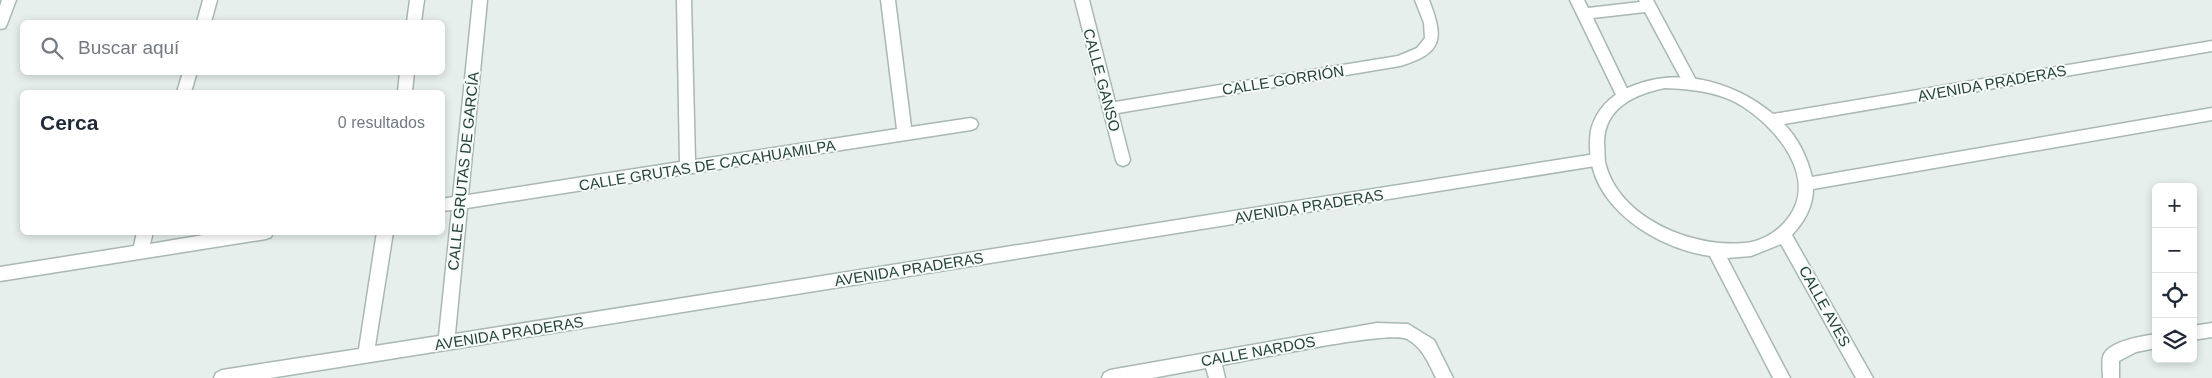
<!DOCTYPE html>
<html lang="es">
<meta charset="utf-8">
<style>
:root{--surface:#fff;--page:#f6f6f7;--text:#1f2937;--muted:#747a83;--line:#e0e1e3}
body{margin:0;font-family:Helvetica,sans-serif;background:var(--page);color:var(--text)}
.controls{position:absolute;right:15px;bottom:15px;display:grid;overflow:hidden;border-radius:8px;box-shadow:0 2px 8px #0003}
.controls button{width:45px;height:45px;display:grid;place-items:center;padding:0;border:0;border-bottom:1px solid var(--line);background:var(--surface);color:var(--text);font:25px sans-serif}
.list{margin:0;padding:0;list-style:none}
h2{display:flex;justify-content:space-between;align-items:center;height:65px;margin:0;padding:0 20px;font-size:21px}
h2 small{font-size:16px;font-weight:400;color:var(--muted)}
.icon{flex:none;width:28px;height:28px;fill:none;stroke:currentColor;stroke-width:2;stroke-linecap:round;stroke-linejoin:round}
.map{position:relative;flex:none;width:2212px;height:378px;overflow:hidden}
.search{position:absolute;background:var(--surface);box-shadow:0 2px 8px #0003;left:20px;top:20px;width:425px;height:55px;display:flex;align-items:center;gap:12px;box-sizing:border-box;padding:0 18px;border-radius:8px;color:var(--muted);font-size:19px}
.panel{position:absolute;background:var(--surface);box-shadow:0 2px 8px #0003;left:20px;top:90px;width:425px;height:145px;border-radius:8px}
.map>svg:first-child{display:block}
</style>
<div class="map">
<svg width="2212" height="378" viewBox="0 0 2212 378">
<rect width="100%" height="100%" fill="#e6efeb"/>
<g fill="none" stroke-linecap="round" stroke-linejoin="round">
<defs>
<g id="minor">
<path d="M2,0H16L7,24L5,28L0,29V6Z"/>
<path d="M203,0H217L211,22H197Z"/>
<path d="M410,0H424L421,22H407Z"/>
<path d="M473,0H487L468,195L680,162L677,0H691L695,160L897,129L881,0H895L911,127L971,118L976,120L978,124L976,128L971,130L467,208L455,334L1595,154L1600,156L1602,160L1600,164L1595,166L446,350L270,378H214L216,373L222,370L359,349L377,232H393L375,346L439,336L452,210L442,211V199L453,197Z"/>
<path d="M1075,0H1089L1115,102L1398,56L1417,48L1425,38L1424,23L1415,0H1429C1444,39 1443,53 1400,66L1118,113L1130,160L1128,164L1123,166L1118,164L1116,160Z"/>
<path d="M1570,0H1584L1588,8L1640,2L1639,0H1653L1697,82L1695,86L1690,88L1685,86L1645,12L1593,18L1630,95L1628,99L1623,101L1618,99Z"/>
<path d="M183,72H197L191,92H177Z"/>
<path d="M400,72H414L412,92H398Z"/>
<path d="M137,232H153L150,244L221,232H273L271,237L266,239L0,281V267L134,246Z"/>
<path d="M1377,323L1408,324L1434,340L1453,378H1436C1428,362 1423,348 1407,339C1389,330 1251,360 1222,365L1225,378H1209L1206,368L1152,378H1102L1104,373L1110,370Z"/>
<path d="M2212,323V337L2193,340V326Z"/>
<path d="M2156,334V348L2136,352L2119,361V378H2103C2103,371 2101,360 2104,354C2111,341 2142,336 2156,334Z"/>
</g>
<path id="tertiary" d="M2212,41V51L1784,124C1798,138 1807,157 1812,177L2212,108V120L1813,189C1813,207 1804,222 1792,235L1873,378H1856L1781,244L1751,256L1727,258L1790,378H1773L1710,256C1656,248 1590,207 1590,147C1590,138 1590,130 1594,121C1602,103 1616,92 1635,85C1682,67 1736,83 1773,114ZM1665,88C1689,89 1713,91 1735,102C1774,123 1824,180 1784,223C1774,234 1759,242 1744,243C1692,248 1618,218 1605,162C1604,156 1605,149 1604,143C1604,108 1635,94 1665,88Z"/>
</defs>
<use href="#minor" stroke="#a8b8b2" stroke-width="3"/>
<use href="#tertiary" stroke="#a8b8b2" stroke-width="3"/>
<use href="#minor" fill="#fff" fill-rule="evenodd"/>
<use href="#tertiary" fill="#fff" fill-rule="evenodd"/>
</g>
<g text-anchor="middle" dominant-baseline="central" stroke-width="4" stroke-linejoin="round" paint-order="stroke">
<g font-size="15" fill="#24423a" stroke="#f7fbf9">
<text transform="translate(1102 80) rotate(75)">CALLE GANSO</text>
<text transform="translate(1283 80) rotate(-9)">CALLE GORRIÓN</text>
<text transform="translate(1992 83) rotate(-10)">AVENIDA PRADERAS</text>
<text transform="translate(707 165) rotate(-9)">CALLE GRUTAS DE CACAHUAMILPA</text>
<text transform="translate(463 171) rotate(-84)">CALLE GRUTAS DE GARCÍA</text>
<text transform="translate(1309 206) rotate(-9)">AVENIDA PRADERAS</text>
<text transform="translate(909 269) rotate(-9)">AVENIDA PRADERAS</text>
<text transform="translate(1825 306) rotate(61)">CALLE AVES</text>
<text transform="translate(509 333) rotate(-9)">AVENIDA PRADERAS</text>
<text transform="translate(1258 351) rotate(-10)">CALLE NARDOS</text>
</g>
</g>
</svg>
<div class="controls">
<button>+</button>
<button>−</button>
<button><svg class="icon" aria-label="locate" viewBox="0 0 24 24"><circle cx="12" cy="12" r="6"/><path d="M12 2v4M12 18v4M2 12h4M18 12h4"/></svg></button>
<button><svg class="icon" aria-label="layers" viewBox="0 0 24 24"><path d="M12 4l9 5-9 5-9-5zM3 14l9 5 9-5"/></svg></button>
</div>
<div class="search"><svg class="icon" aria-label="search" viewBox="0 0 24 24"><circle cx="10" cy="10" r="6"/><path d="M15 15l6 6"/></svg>Buscar aquí</div>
<section class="panel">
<h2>Cerca<small>0 resultados</small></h2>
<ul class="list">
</ul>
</section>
</div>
